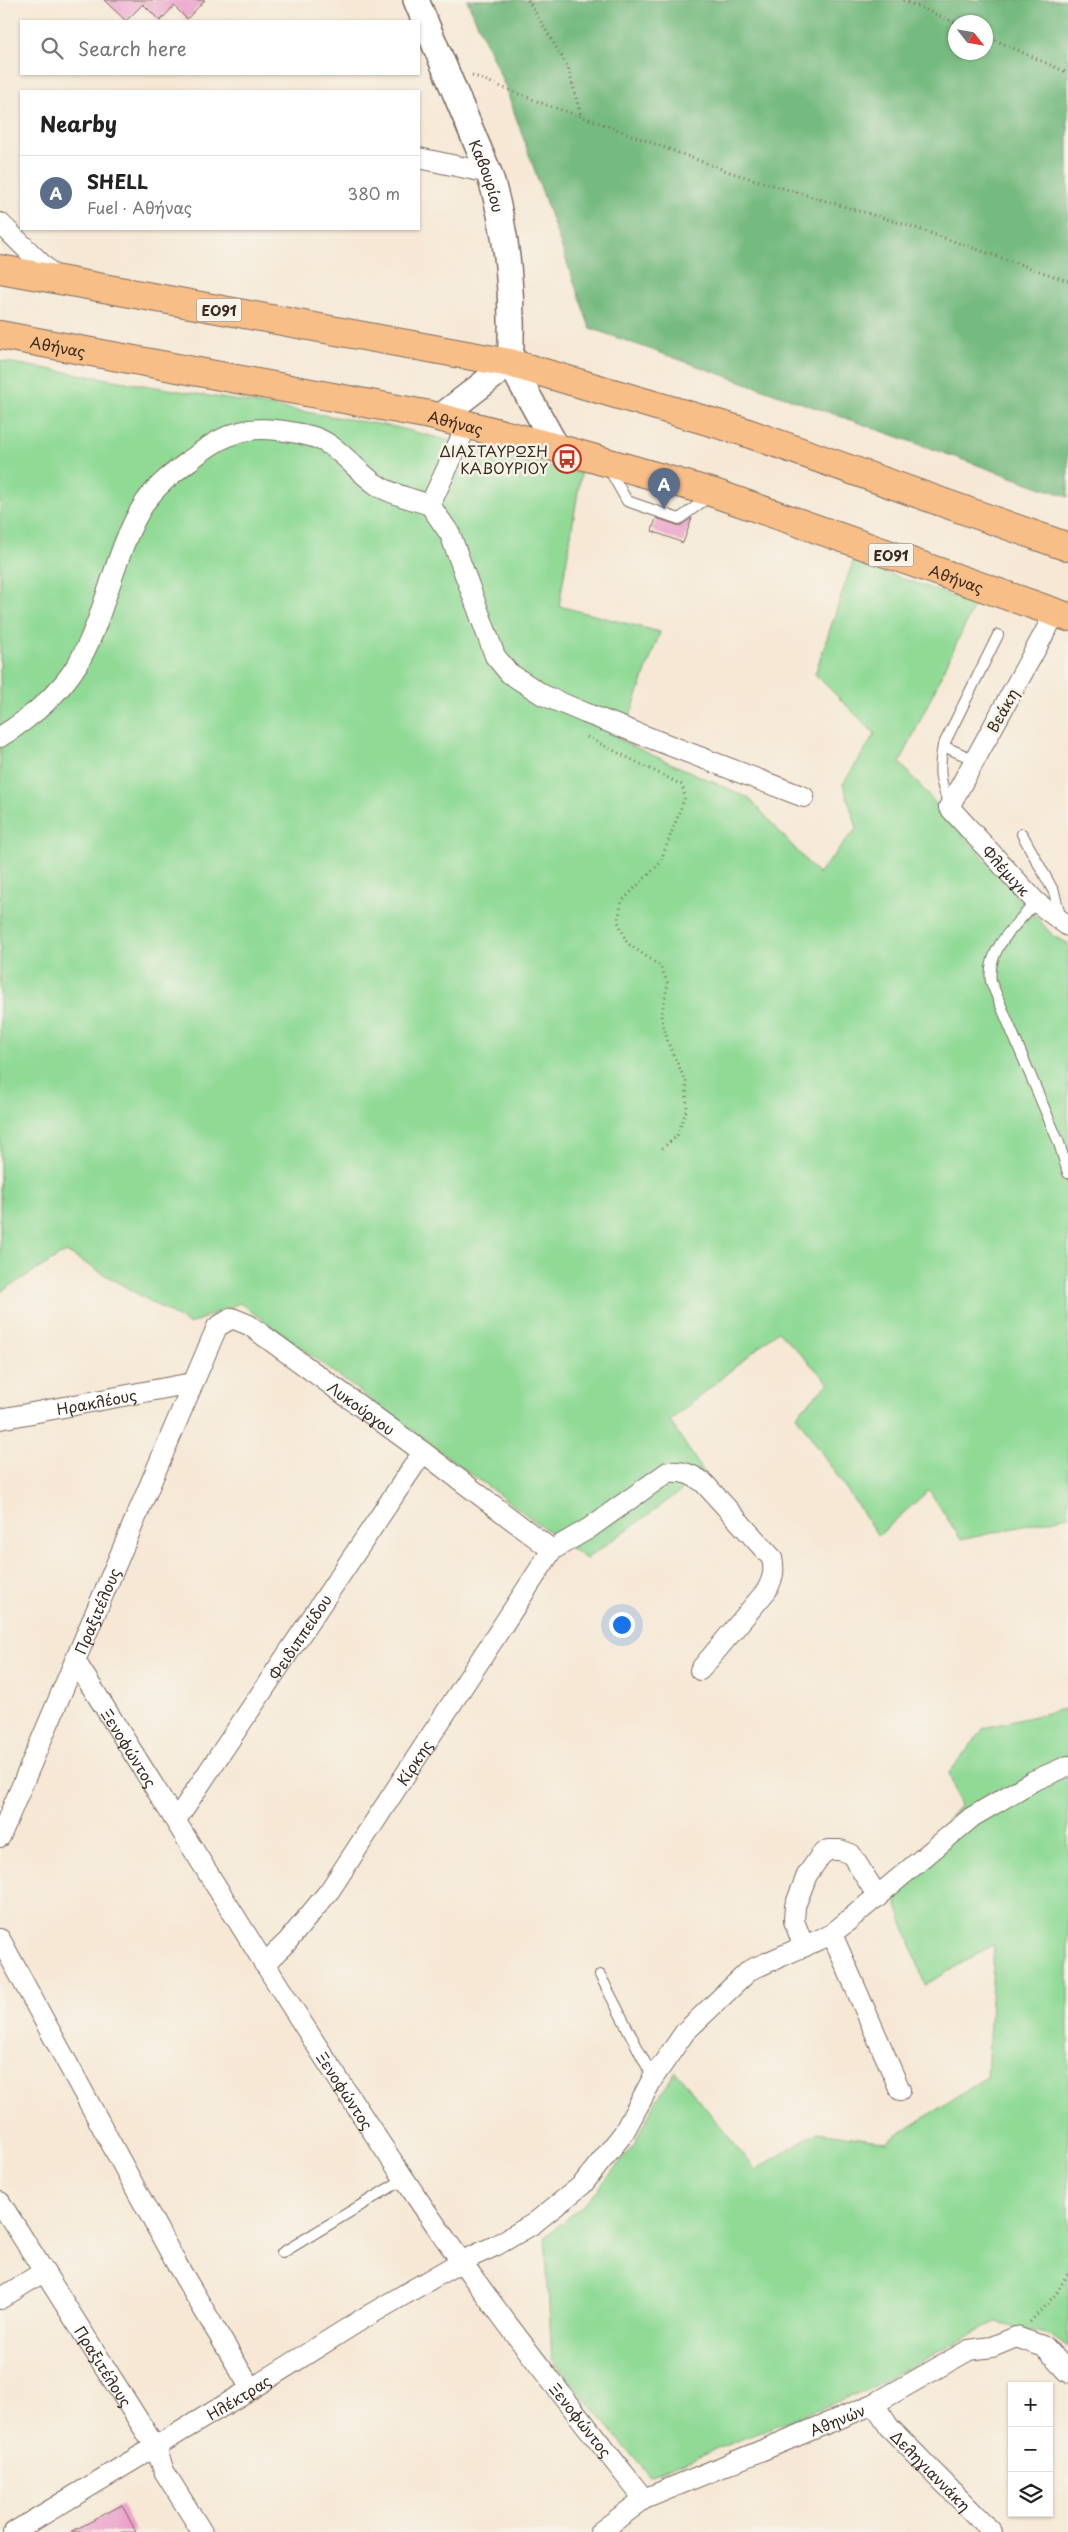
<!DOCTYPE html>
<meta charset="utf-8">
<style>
:root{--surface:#fff;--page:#f6f6f6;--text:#222;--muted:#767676;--line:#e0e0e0;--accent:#c8321e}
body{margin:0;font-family:"Playpen Sans",sans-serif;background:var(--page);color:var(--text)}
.controls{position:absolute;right:15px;bottom:15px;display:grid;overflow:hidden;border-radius:0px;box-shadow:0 1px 4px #0004}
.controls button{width:45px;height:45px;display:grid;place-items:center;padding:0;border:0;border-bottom:1px solid var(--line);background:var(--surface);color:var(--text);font:25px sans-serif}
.compass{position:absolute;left:948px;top:15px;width:45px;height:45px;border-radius:50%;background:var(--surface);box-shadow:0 1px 4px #0004;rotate:121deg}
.you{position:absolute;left:621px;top:1624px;width:18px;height:18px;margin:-12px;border:4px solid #fff;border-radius:50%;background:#1a73e8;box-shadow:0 0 0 8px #1a73e833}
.badge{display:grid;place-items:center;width:32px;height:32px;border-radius:50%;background:var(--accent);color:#fff;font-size:16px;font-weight:700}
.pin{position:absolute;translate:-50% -41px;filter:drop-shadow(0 1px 2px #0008)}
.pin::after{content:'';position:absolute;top:26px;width:18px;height:15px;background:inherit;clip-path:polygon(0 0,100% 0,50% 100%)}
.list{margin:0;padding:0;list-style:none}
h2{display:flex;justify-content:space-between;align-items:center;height:65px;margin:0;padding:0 20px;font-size:21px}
h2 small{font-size:16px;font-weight:400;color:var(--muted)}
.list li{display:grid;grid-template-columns:32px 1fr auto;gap:15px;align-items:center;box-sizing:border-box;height:75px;padding:0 20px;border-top:1px solid var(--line)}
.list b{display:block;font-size:19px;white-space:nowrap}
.list p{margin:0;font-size:16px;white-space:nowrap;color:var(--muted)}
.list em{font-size:16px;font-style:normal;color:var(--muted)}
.icon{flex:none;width:28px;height:28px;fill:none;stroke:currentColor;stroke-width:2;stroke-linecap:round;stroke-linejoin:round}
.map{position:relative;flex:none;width:1068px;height:2532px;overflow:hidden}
.search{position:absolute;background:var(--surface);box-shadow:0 1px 4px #0004;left:20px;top:20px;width:400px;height:55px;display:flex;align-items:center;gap:12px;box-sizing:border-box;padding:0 18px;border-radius:0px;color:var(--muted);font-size:19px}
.panel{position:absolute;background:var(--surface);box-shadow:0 1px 4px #0004;left:20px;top:90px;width:400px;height:140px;border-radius:0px}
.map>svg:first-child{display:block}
</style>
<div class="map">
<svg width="1068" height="2532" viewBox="0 0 1068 2532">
<rect width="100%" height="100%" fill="#f7f3e8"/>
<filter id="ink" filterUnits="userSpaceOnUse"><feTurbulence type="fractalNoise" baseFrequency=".02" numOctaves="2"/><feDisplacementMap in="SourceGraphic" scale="10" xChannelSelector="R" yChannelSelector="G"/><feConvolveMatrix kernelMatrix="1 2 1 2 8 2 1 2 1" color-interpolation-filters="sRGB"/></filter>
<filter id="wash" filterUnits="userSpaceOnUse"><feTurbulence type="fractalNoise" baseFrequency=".0096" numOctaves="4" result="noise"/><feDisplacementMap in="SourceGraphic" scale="20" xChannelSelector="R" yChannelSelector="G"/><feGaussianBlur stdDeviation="1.12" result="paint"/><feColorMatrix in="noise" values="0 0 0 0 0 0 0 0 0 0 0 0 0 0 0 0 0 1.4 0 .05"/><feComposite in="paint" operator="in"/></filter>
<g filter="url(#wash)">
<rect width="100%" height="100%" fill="#f6e8d5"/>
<g fill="#90da96" stroke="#66825a">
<path d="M0,361L395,427L581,474L559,606L660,632L621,741L749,798L818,874L857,828L843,784L875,734L815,674L853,561L975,604L900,763L1054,937L1068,943V1516L961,1540L929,1490L878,1536L796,1415L829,1383L778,1331L670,1421L705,1474L586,1559L240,1303L189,1324L66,1252L0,1292Z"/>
<path d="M1068,1708V2348L1050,2335L996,2322L869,2389L649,2476L552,2359L545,2237L589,2200L634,2145L654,2104L676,2071L755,2170L818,2132L887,2142L987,2077L994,1944L925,1985L890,1886L960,1806L949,1773L984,1728Z"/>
</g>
<path fill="#74ba7f" stroke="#58724e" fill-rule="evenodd" d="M467,0H1068V497L590,328L505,86ZM956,22H986V52H956Z"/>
<g id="blocks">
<g fill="#eba0cb">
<path d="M104,0H205L187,19L174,6L160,21L143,4L126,21Z"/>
<path d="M656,518L680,526L692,518L683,543L652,531Z"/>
<path d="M122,2505L136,2532H71Z"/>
</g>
</g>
</g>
<g filter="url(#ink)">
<use href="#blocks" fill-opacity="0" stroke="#7c6c5e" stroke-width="1"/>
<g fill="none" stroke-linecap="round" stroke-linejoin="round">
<defs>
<g id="service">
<path d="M609,469L627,501L679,519L710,496"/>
<path d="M943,746C938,771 940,781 949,805"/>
<path d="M975,760L943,746L998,635"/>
<path d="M1022,834L1054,892L1061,919"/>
<path d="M1036,902C1016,925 986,949 991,982L1059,1143L1068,1173"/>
<path d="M600,1975L653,2078"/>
<path d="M282,2253L404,2179"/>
</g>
<g id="minor">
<path d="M419,158L489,173"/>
<path d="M0,223L58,280"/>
<path d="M467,425L430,505L450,534L495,656L509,673L543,695L585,713L804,797"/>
<path id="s1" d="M1056,612L949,807L1036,902L1068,926"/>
<path d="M0,737C29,719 59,694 77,665C106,618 114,548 146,501C159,483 176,471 193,458C234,425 261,424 310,436C338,443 354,470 377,485C392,495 413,499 430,505"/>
<path id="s2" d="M0,1419L192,1383"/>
<path id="s3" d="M76,1662C185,1834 289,2008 403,2177C477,2289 561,2394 644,2499"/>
<path id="s4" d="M176,1820L423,1452"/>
<path id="s5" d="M0,1837L217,1327L232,1318L249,1325L423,1452L552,1550"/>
<path d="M832,1934L900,2090"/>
<path d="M0,1939L176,2263L251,2389"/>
<path d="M804,1947L794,1921L795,1906L807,1875L821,1855L828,1850H840L851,1854L878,1897"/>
<path id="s6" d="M264,1964L287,1942L330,1890L552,1550L588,1529L668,1472C683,1471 692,1474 704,1483L772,1558C775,1571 773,1578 767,1590L700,1670"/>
<path id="s7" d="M0,2202L156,2448L164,2471L202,2532"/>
<path d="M0,2299L43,2272"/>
<path id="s8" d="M874,2404L889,2427L992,2532"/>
<path id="s9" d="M14,2532L251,2389L364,2318L462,2261L495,2246L533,2224L582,2185L623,2134L653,2078L685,2032L750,1970L832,1934L972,1817L1033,1781L1068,1766"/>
<path id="s10" d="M600,2532L644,2499L874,2404L969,2350L992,2347L1016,2337L1045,2347L1068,2372"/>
</g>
<g id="tertiary">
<path id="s11" d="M416,0L489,173C508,231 514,302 510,363"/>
<path d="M510,363L557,448"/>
<path d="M439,418L510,363"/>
</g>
<g id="trunk">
<path d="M0,269L510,363L742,431L1068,547"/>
<path id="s12" d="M0,335L430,415L557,448L714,493L1068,617"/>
</g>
</defs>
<use href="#service" stroke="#7c6c5e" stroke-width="12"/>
<use href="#minor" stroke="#7c6c5e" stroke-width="22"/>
<use href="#tertiary" stroke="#7c6c5e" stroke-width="28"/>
<use href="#trunk" stroke="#7c6c5e" stroke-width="30"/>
<g stroke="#7c6c5e" stroke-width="3" stroke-dasharray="1 4" stroke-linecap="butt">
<path d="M528,0L568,67L581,116"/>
<path d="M903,0L956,23"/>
<path d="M986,36L1068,73"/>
<path d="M472,75L549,106L581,116L732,173L910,226L1068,281"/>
<path d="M587,737L682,785L685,797L660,863L622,901L618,921L627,943L660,966L668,984L661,1015L668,1043L686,1082L687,1108L677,1136L659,1151"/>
<path d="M1030,2322L1056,2294L1068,2273"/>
</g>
<use href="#service" stroke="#fff" stroke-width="10"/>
<use href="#minor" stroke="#fff" stroke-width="20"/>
<use href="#tertiary" stroke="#fff" stroke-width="25"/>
<use href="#trunk" stroke="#f7be87" stroke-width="28"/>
</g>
</g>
<defs>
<symbol id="bus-ring" viewBox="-11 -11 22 22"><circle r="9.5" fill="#f7f3e8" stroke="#c8321e" stroke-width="1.5"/><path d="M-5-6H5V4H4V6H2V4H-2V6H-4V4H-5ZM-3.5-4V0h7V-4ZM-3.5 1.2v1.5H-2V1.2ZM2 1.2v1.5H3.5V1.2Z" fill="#c8321e"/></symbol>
</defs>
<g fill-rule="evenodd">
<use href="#bus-ring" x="551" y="443" width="32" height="32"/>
</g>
<g text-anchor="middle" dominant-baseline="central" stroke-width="5" stroke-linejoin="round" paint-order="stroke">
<g fill="#f7f3e8" stroke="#73665b" stroke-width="1">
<rect x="196.5" y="298.5" width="45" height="23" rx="4"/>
<rect x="868.5" y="543.5" width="45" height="23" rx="4"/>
</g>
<g font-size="14" font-weight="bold" fill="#3b2a1e">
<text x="219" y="310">ΕΟ91</text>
<text x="891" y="555">ΕΟ91</text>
</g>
<g font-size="15" fill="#3b2a1e" stroke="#f7f3e8">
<text stroke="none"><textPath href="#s11" startOffset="190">Καβουρίου</textPath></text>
<text stroke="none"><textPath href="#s12" startOffset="59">Αθήνας</textPath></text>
<text stroke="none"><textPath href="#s12" startOffset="464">Αθήνας</textPath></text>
<text stroke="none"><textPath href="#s12" startOffset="989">Αθήνας</textPath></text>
<text transform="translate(1002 710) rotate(-61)">Βεάκη</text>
<text stroke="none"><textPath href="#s1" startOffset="308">Φλέμιγκ</textPath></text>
<text stroke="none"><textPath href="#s2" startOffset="98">Ηρακλέους</textPath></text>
<text stroke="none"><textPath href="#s5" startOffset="730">Λυκούργου</textPath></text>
<text stroke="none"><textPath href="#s5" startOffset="246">Πραξιτέλους</textPath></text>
<text stroke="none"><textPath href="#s4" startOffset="221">Φειδιππείδου</textPath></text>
<text stroke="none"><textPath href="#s3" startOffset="101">Ξενοφώντος</textPath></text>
<text stroke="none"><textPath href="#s6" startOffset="252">Κίρκης</textPath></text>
<text stroke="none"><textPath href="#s3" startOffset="506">Ξενοφώντος</textPath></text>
<text stroke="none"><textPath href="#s7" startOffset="194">Πραξιτέλους</textPath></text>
<text stroke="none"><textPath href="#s9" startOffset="262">Ηλέκτρας</textPath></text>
<text stroke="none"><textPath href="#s3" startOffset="911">Ξενοφώντος</textPath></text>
<text stroke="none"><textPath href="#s10" startOffset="264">Αθηνών</textPath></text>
<text stroke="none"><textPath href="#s8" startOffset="88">Δεληγιαννάκη</textPath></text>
</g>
<g font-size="15" fill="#3b2a1e" stroke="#f7f3e8" text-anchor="end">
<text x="548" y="450">ΔΙΑΣΤΑΥΡΩΣΗ<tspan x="548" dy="17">ΚΑΒΟΥΡΙΟΥ</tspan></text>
</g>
</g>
</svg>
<div class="controls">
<button>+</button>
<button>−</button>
<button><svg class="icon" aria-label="layers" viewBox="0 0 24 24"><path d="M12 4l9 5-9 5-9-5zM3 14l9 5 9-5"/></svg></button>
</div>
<svg class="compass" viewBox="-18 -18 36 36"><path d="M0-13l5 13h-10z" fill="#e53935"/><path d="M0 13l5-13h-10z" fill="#767676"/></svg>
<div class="you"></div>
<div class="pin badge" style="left:664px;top:509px;background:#5c6f8a">A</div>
<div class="search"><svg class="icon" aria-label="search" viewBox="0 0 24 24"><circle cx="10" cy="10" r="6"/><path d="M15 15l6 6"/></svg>Search here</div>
<section class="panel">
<h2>Nearby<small></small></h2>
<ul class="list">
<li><span class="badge" style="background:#5c6f8a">A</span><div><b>SHELL</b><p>Fuel · Αθήνας</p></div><em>380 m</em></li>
</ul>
</section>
</div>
